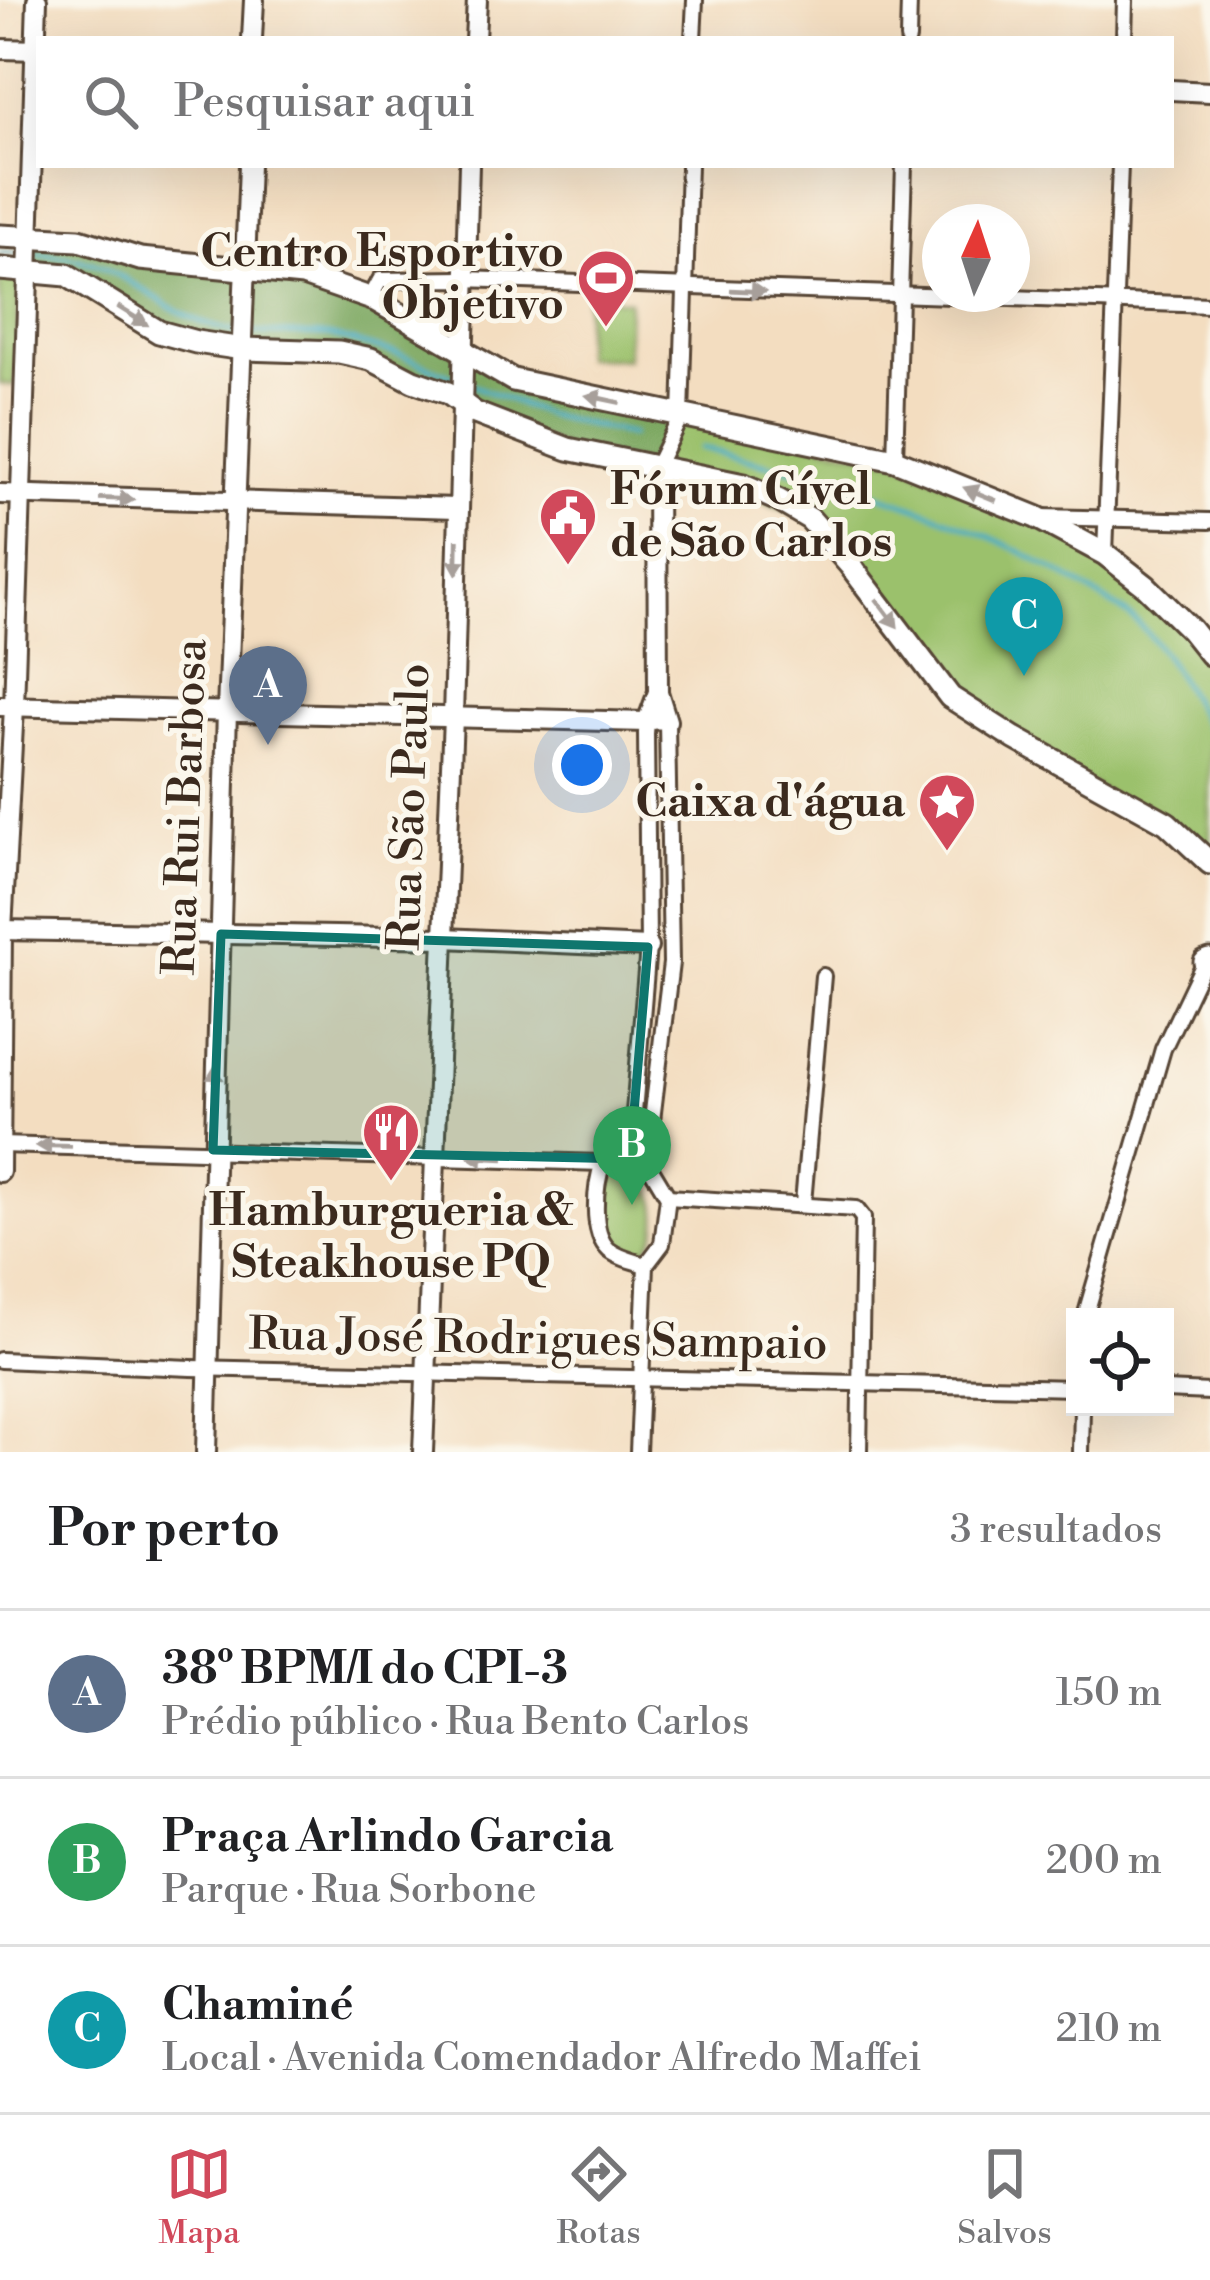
<!DOCTYPE html>
<html lang="pt">
<meta charset="utf-8">
<style>
:root{--surface:#fff;--page:#f2f2f2;--text:#202124;--muted:#757577;--line:#e0e0e0;--accent:#d1495b}
body{margin:0;font-family:"Libre Bodoni",serif;background:var(--page);color:var(--text)}
.controls{position:absolute;right:36px;bottom:36px;display:grid;overflow:hidden;border-radius:0px;box-shadow:0 12px 48px #0002}
.controls button{width:108px;height:108px;display:grid;place-items:center;padding:0;border:0;border-bottom:3px solid var(--line);background:var(--surface);color:var(--text);font:60px sans-serif}
.compass{position:absolute;left:922px;top:204px;width:108px;height:108px;border-radius:50%;background:var(--surface);box-shadow:0 12px 48px #0002;rotate:3deg}
.you{position:absolute;left:582px;top:765px;width:42px;height:42px;margin:-30px;border:9px solid #fff;border-radius:50%;background:#1a73e8;box-shadow:0 0 0 18px #1a73e833}
.badge{display:grid;place-items:center;width:78px;height:78px;border-radius:50%;background:var(--accent);color:#fff;font-size:39px;font-weight:700}
.pin{position:absolute;translate:-50% -99px;filter:drop-shadow(0 3px 6px #0008)}
.pin::after{content:'';position:absolute;top:63px;width:42px;height:36px;background:inherit;clip-path:polygon(0 0,100% 0,50% 100%)}
.list{margin:0;padding:0;list-style:none}
h2{display:flex;justify-content:space-between;align-items:center;height:156px;margin:0;padding:0 48px;font-size:51px}
h2 small{font-size:39px;font-weight:400;color:var(--muted)}
.list li{display:grid;grid-template-columns:78px 1fr auto;gap:36px;align-items:center;box-sizing:border-box;height:168px;padding:0 48px;border-top:3px solid var(--line)}
.list b{display:block;font-size:45px;white-space:nowrap}
.list p{margin:0;font-size:39px;white-space:nowrap;color:var(--muted)}
.list em{font-size:39px;font-style:normal;color:var(--muted)}
.icon{flex:none;width:66px;height:66px;fill:none;stroke:currentColor;stroke-width:2;stroke-linecap:round;stroke-linejoin:round}
.map{position:relative;flex:none;width:1210px;height:1452px;overflow:hidden}
.search{position:absolute;background:var(--surface);box-shadow:0 12px 48px #0002;left:36px;right:36px;top:36px;height:132px;display:flex;align-items:center;gap:30px;box-sizing:border-box;padding:0 42px;border-radius:0px;color:var(--muted);font-size:45px}
.sheet{height:660px;background:var(--surface)}
nav{display:flex;justify-content:space-around;align-items:center;box-sizing:border-box;height:168px;border-top:3px solid var(--line);background:var(--surface);font-size:33px;color:var(--muted)}
nav a{display:grid;justify-items:center;gap:6px}
nav .on{color:var(--accent)}
.map>svg:first-child{display:block}
</style>
<div class="map">
<svg width="1210" height="1452" viewBox="0 0 1210 1452">
<rect width="100%" height="100%" fill="#fbf7ec"/>
<filter id="ink" filterUnits="userSpaceOnUse"><feTurbulence type="fractalNoise" baseFrequency=".00833" numOctaves="2"/><feDisplacementMap in="SourceGraphic" scale="24" xChannelSelector="R" yChannelSelector="G"/><feConvolveMatrix kernelMatrix="1 2 1 2 8 2 1 2 1" color-interpolation-filters="sRGB"/></filter>
<filter id="wash" filterUnits="userSpaceOnUse"><feTurbulence type="fractalNoise" baseFrequency=".004" numOctaves="4" result="noise"/><feDisplacementMap in="SourceGraphic" scale="48" xChannelSelector="R" yChannelSelector="G"/><feGaussianBlur stdDeviation="2.7" result="paint"/><feColorMatrix in="noise" values="0 0 0 0 0 0 0 0 0 0 0 0 0 0 0 0 0 1.4 0 .05"/><feComposite in="paint" operator="in"/></filter>
<g filter="url(#wash)">
<rect width="100%" height="100%" fill="#f3ddc0"/>
<g fill="#9bc16c" stroke="#6b7645" stroke-width="3">
<path d="M0,277L17,280L19,286L15,385L0,384Z"/>
<path d="M596,297L629,301L627,359L583,357L586,300Z"/>
<path d="M681,416L895,460L1105,554L1210,654V863L1195,846L982,719L810,519L657,465Z"/>
<path d="M623,1168L642,1173C658,1195 666,1230 644,1251L618,1247L607,1229L610,1176L614,1169Z"/>
</g>
<path fill="#7ca760" stroke="#5c683f" stroke-width="3" d="M28,237L303,275L513,380L681,416L657,465L568,449L371,359L196,342L28,264Z"/>
<g fill="none" stroke-linecap="round" stroke-linejoin="round">
<g stroke="#47adc7" stroke-width="4.5">
<path d="M0,252L26,254"/>
<path d="M37,254C62,256 88,259 110,271C159,295 178,321 236,332"/>
<path d="M247,333L329,335L401,355L456,378"/>
<path d="M467,383L547,415L632,435"/>
<path d="M700,448C834,479 969,513 1086,589C1103,600 1126,610 1139,624C1169,655 1189,696 1210,732"/>
</g>
</g>
</g>
<g filter="url(#ink)">
<g fill="none" stroke-linecap="round" stroke-linejoin="round">
<defs>
<g id="street">
<path d="M693,39L695,0"/>
<path d="M908,39L909,0"/>
<path d="M1124,39L1125,0"/>
<path d="M375,300L373,293L380,280L463,279L1210,305"/>
<path d="M895,460L904,165"/>
<path d="M657,465L681,416L689,165"/>
<path d="M1041,517L1210,521"/>
<path d="M1105,554L1120,165"/>
<path d="M0,1145L603,1163"/>
<path d="M630,1159L648,947L646,733L647,722L667,721L671,963L647,1162"/>
<path d="M634,1160L603,1163C595,1184 590,1233 609,1250C619,1258 633,1261 646,1265"/>
<path d="M668,1197L856,1209L863,1218L859,1452"/>
<path d="M803,1203L823,976"/>
<path d="M646,1265L662,1244L668,1197L647,1162"/>
<path d="M1085,1317L1163,1049L1206,959"/>
<path d="M0,1360L191,1368L1075,1388"/>
<path d="M1165,1390L1210,1392"/>
<path d="M638,1452L646,1265"/>
<path d="M1081,1452L1082,1407"/>
</g>
<g id="secondary">
<path d="M252,39L254,0"/>
<path d="M475,39L477,0"/>
<path d="M0,49L39,50"/>
<path d="M1171,90L1210,92"/>
<path d="M657,465L658,692L667,721"/>
<path d="M0,494L457,508"/>
<path d="M0,706L647,722L658,692"/>
<path d="M0,930L444,938L648,947"/>
<path d="M0,1172L2,930L14,707L37,0"/>
<path d="M206,1452L227,711L249,165"/>
<path d="M423,1452L453,717L469,165"/>
</g>
<g id="primary">
<path d="M0,236L79,240L140,259L303,275L375,300L513,380L895,460L1036,517L1105,554L1146,586L1191,630L1210,654"/>
<path d="M0,269L67,275L159,332L196,342L243,349L339,352L371,359L413,381L448,393L475,413L568,449L744,485L778,500L810,519L850,565L950,697L1014,738L1167,823L1210,863"/>
<path d="M427,330L433,329L453,308L463,304"/>
<path d="M1205,962L1210,960"/>
</g>
</defs>
<use href="#street" stroke="#574536" stroke-width="20"/>
<use href="#secondary" stroke="#574536" stroke-width="24"/>
<use href="#primary" stroke="#574536" stroke-width="27"/>
<use href="#street" stroke="#fff" stroke-width="14"/>
<use href="#secondary" stroke="#fff" stroke-width="18"/>
<use href="#primary" stroke="#fff" stroke-width="21"/>
</g>
<defs><path id="oneway-solid" d="M-6-.8H1V-3.2L6.5 0L1 3.2V.8H-6Z" transform="scale(3)"/></defs>
<g fill="#a79f9a">
<use href="#oneway-solid" transform="translate(748 291) rotate(3)"/>
<use href="#oneway-solid" transform="translate(133 316) rotate(32)"/>
<use href="#oneway-solid" transform="translate(603 399) rotate(-168)"/>
<use href="#oneway-solid" transform="translate(980 494) rotate(-158)"/>
<use href="#oneway-solid" transform="translate(117 499) rotate(2)"/>
<use href="#oneway-solid" transform="translate(457 557) rotate(91)"/>
<use href="#oneway-solid" transform="translate(887 613) rotate(53)"/>
<use href="#oneway-solid" transform="translate(215 1083) rotate(-88)"/>
<use href="#oneway-solid" transform="translate(54 1146) rotate(-179)"/>
<use href="#oneway-solid" transform="translate(486 1158) rotate(-177)"/>
</g>
</g>
<path fill="#0f766e" fill-opacity="0.2" stroke="#0f766e" stroke-width="9" stroke-linejoin="round" d="M221,934L648,947L630,1159L213,1150Z"/>
<defs>
<symbol id="stadium-pin" viewBox="-11 -11 22 30"><path d="M0 17L-7.5 6A9.5 9.5 0 1 1 7.5 6Z" fill="#d1495b" stroke="#fbf7ec"/><path d="M0-5a6.5 5 0 1 0 0 10a6.5 5 0 1 0 0-10ZM-3.5-1.8h7v3.6h-7Z" fill="#fff"/></symbol>
<symbol id="civic-pin" viewBox="-11 -11 22 30"><path d="M0 17L-7.5 6A9.5 9.5 0 1 1 7.5 6Z" fill="#d1495b" stroke="#fbf7ec"/><path d="M-.6-6.5H3V-4.5H.6V-3L4-1V1h2V6H-6V1h2V-1L-.6-3ZM-1.2 2.5V6h2.4V2.5Z" fill="#fff"/></symbol>
<symbol id="sight-pin" viewBox="-11 -11 22 30"><path d="M0 17L-7.5 6A9.5 9.5 0 1 1 7.5 6Z" fill="#d1495b" stroke="#fbf7ec"/><path d="M0-6L1.8-2.2L6-1.7L2.9 1.2L3.7 5.4L0 3.3L-3.7 5.4L-2.9 1.2L-6-1.7L-1.8-2.2Z" fill="#fff"/></symbol>
<symbol id="restaurant-pin" viewBox="-11 -11 22 30"><path d="M0 17L-7.5 6A9.5 9.5 0 1 1 7.5 6Z" fill="#d1495b" stroke="#fbf7ec"/><path d="M-5-6h1v4h1v-4h1v4h1v-4h1v5L-1.5 .5V6h-2V.5L-5-1ZM5-6V6H3V1.5H1.5Q1.5-4 5-6Z" fill="#fff"/></symbol>
</defs>
<g fill-rule="evenodd">
<use href="#stadium-pin" x="573" y="245" width="66" height="90"/>
<use href="#civic-pin" x="535" y="483" width="66" height="90"/>
<use href="#sight-pin" x="914" y="769" width="66" height="90"/>
<use href="#restaurant-pin" x="358" y="1099" width="66" height="90"/>
</g>
<g text-anchor="middle" dominant-baseline="central" stroke-width="10" stroke-linejoin="round" paint-order="stroke">
<g font-size="45" font-weight="bold" fill="#3b2a1e" stroke="#fbf7ec" text-anchor="end">
<text x="564" y="252">Centro Esportivo<tspan x="564" dy="52">Objetivo</tspan></text>
<text x="610" y="490" text-anchor="start">Fórum Cível<tspan x="610" dy="52">de São Carlos</tspan></text>
<text x="905" y="802">Caixa d'água</text>
<text x="391" y="1211" text-anchor="middle">Hamburgueria &amp;<tspan x="391" dy="52">Steakhouse PQ</tspan></text>
</g>
<g font-size="45" fill="#3b2a1e" stroke="#fbf7ec">
<text transform="translate(186 807) rotate(-88)">Rua Rui Barbosa</text>
<text transform="translate(410 807) rotate(-88)">Rua São Paulo</text>
<text transform="translate(538 1340) rotate(1)">Rua José Rodrigues Sampaio</text>
</g>
</g>
</svg>
<div class="controls">
<button><svg class="icon" aria-label="locate" viewBox="0 0 24 24"><circle cx="12" cy="12" r="6"/><path d="M12 2v4M12 18v4M2 12h4M18 12h4"/></svg></button>
</div>
<svg class="compass" viewBox="-18 -18 36 36"><path d="M0-13l5 13h-10z" fill="#e53935"/><path d="M0 13l5-13h-10z" fill="#757577"/></svg>
<div class="you"></div>
<div class="pin badge" style="left:268px;top:745px;background:#5c6f8a">A</div>
<div class="pin badge" style="left:632px;top:1205px;background:#2e9e5b">B</div>
<div class="pin badge" style="left:1024px;top:676px;background:#0f9aa8">C</div>
<div class="search"><svg class="icon" aria-label="search" viewBox="0 0 24 24"><circle cx="10" cy="10" r="6"/><path d="M15 15l6 6"/></svg>Pesquisar aqui</div>
</div>
<section class="sheet">
<h2>Por perto<small>3 resultados</small></h2>
<ul class="list">
<li><span class="badge" style="background:#5c6f8a">A</span><div><b>38º BPM/I do CPI-3</b><p>Prédio público · Rua Bento Carlos</p></div><em>150 m</em></li>
<li><span class="badge" style="background:#2e9e5b">B</span><div><b>Praça Arlindo Garcia</b><p>Parque · Rua Sorbone</p></div><em>200 m</em></li>
<li><span class="badge" style="background:#0f9aa8">C</span><div><b>Chaminé</b><p>Local · Avenida Comendador Alfredo Maffei</p></div><em>210 m</em></li>
</ul>
</section>
<nav>
<a class="on"><svg class="icon" aria-label="map" viewBox="0 0 24 24"><path d="M3 6l6-2 6 2 6-2v14l-6 2-6-2-6 2zM9 4v14M15 6v14"/></svg>Mapa</a>
<a><svg class="icon" aria-label="directions" viewBox="0 0 24 24"><path d="M12 3l9 9-9 9-9-9zM9 14v-3h6M13 9l2 2-2 2"/></svg>Rotas</a>
<a><svg class="icon" aria-label="saved" viewBox="0 0 24 24"><path d="M7 4h10v16l-5-4-5 4z"/></svg>Salvos</a>
</nav>
